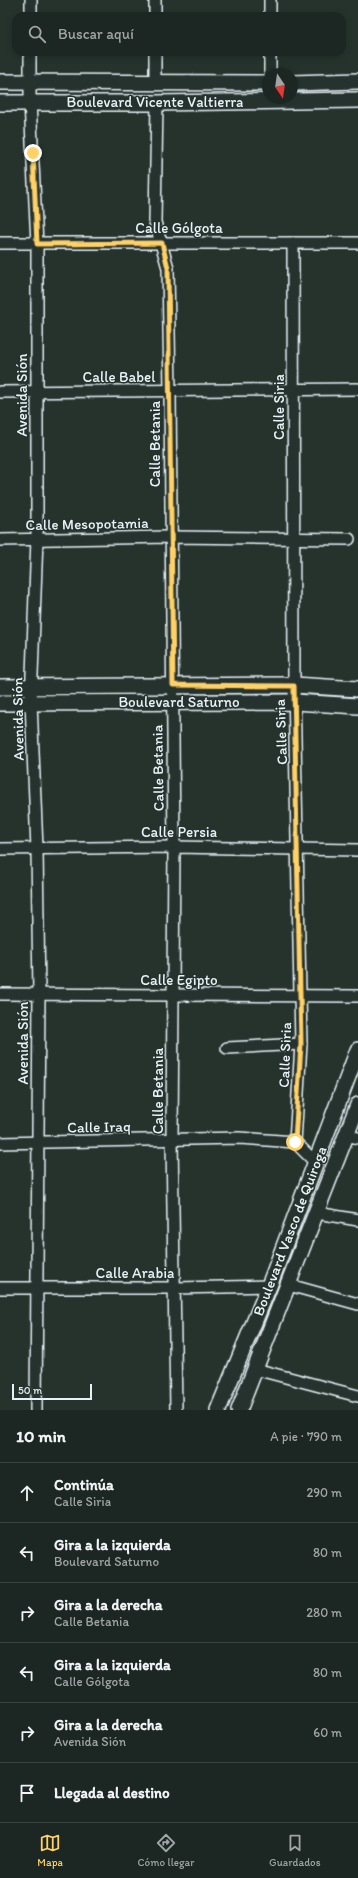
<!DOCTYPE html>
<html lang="es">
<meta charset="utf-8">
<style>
:root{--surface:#1c2622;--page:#252e2a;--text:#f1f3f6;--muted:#a0a5a5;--line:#3a4340;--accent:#ffd166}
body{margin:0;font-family:Itim,sans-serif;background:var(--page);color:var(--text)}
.compass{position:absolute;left:262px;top:68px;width:36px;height:36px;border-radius:50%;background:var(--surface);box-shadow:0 2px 6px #0003;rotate:167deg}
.scale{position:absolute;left:12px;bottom:10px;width:80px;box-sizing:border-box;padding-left:4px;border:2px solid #e8f1f8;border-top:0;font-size:11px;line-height:14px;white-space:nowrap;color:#e8f1f8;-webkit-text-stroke:3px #26332d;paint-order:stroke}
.stop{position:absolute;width:12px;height:12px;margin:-9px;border:3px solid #ffd166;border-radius:50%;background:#fff}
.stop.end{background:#ffd166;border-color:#fff;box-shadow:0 1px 4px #0008}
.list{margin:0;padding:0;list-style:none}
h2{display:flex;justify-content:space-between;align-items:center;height:52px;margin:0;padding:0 16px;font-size:17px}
h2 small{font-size:13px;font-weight:400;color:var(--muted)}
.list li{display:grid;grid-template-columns:26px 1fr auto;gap:12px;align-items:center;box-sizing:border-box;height:60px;padding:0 16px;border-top:1px solid var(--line)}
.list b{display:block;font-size:15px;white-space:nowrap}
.list p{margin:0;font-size:13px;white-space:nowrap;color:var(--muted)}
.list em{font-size:13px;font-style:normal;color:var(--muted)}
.icon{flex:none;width:22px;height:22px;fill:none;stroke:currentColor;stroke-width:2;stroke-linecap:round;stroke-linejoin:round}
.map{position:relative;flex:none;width:358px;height:1410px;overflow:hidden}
.search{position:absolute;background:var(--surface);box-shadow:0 2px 6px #0003;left:12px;right:12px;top:12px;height:44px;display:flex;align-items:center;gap:10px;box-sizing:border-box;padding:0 14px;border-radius:12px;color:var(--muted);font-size:15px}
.sheet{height:412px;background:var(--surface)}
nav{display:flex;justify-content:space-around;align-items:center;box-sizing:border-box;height:56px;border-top:1px solid var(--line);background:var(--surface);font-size:11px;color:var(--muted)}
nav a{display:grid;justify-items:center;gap:2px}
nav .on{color:var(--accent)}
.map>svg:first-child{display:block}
</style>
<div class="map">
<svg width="358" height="1410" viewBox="0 0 358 1410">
<rect width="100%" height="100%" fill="#26332d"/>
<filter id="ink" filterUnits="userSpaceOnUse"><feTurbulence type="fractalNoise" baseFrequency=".025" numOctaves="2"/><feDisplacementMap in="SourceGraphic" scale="8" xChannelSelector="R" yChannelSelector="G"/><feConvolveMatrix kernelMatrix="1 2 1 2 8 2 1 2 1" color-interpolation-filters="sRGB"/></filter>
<g filter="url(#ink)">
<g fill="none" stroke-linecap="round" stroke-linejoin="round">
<defs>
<g id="street">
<path d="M155,0V16"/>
<path d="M31,16V0"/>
<path d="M270,16V0"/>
<path d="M30,52V102L37,244V539L31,702L37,849L39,994L36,1410"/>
<path d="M155,52V83"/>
<path d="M270,74V52"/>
<path d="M157,103L155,222L168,268L170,392L174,847L172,1140L176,1410"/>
<path d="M0,243H358"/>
<path d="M293,243L294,685L301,1044L295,1142L316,1163"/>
<path d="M0,392L358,389"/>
<path d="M0,540L171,537L349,539"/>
<path d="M0,849L174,847L358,850"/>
<path d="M0,994L358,996"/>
<path d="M227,1048L301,1044"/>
<path d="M346,1135L358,1138"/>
<path d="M0,1143L239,1138L295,1142"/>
<path d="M317,1213L358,1220"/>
<path d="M289,1285L358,1304"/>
<path d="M0,1288H175L269,1286"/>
<path d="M255,1369L358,1396"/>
</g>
<g id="secondary">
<path d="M0,82L268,83"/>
<path d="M292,83L358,81"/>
<path d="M0,103H157L358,100"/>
<path d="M0,687L294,685L358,689"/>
<path d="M0,703L295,702L358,706"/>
<path d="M218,1410L269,1286L358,1050"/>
<path d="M239,1410L358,1105"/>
</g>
</defs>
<use href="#street" stroke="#e8f1f8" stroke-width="14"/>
<use href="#secondary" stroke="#e8f1f8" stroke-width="18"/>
<use href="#street" stroke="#26332d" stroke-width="11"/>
<use href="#secondary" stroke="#26332d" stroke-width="15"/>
</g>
</g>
<g fill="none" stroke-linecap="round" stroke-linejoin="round" filter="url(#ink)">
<path stroke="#ffd166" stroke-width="5" d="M33,153L37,244L162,243L168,268L173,685L294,686L301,1044L295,1142"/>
</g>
<g text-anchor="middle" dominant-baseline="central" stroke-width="3" stroke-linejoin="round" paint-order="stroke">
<g font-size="15" fill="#e8f1f8" stroke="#26332d">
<text x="155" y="102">Boulevard Vicente Valtierra</text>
<text x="179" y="228">Calle Gólgota</text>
<text x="119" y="377">Calle Babel</text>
<text transform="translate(22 395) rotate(-90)">Avenida Sión</text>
<text transform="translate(279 407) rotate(-90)">Calle Siria</text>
<text transform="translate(155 444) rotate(-90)">Calle Betania</text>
<text transform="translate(87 524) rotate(-1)">Calle Mesopotamia</text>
<text x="179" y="702">Boulevard Saturno</text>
<text transform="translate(18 719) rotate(-91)">Avenida Sión</text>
<text transform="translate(281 732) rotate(-92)">Calle Siria</text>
<text transform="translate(158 768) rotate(-91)">Calle Betania</text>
<text x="179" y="832">Calle Persia</text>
<text x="179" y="980">Calle Egipto</text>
<text transform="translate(23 1043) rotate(-90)">Avenida Sión</text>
<text transform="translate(285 1055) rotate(-88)">Calle Siria</text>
<text transform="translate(158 1091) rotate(-90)">Calle Betania</text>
<text transform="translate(99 1127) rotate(-1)">Calle Iraq</text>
<text transform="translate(290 1231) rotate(-69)">Boulevard Vasco de Quiroga</text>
<text x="135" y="1273">Calle Arabia</text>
</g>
</g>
</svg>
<svg class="compass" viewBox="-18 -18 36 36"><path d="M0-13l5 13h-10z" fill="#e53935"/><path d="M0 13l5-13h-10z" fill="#a0a5a5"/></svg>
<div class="scale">50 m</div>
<div class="stop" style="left:295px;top:1142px"></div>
<div class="stop end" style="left:33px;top:153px"></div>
<div class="search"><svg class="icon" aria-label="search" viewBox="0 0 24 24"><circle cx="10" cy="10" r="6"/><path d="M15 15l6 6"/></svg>Buscar aquí</div>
</div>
<section class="sheet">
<h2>10 min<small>A pie · 790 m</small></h2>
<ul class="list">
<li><svg class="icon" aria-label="ahead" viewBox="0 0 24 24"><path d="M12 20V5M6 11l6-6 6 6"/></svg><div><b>Continúa</b><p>Calle Siria</p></div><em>290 m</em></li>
<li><svg class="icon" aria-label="left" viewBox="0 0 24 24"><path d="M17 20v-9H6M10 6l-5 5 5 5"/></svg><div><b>Gira a la izquierda</b><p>Boulevard Saturno</p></div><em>80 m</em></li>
<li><svg class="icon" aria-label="right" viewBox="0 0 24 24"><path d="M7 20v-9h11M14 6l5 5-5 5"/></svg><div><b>Gira a la derecha</b><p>Calle Betania</p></div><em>280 m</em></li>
<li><svg class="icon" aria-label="left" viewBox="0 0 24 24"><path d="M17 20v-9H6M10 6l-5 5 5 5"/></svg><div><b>Gira a la izquierda</b><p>Calle Gólgota</p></div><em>80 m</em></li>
<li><svg class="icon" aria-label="right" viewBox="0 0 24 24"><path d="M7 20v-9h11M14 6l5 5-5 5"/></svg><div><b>Gira a la derecha</b><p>Avenida Sión</p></div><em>60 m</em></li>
<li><svg class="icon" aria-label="arrive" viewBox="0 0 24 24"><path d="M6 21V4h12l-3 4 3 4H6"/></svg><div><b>Llegada al destino</b></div></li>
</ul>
</section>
<nav>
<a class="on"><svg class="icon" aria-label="map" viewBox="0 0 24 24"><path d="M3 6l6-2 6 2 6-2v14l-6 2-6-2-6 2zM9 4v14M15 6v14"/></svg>Mapa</a>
<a><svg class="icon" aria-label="directions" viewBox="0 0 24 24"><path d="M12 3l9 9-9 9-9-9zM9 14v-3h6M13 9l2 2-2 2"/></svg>Cómo llegar</a>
<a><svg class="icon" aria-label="saved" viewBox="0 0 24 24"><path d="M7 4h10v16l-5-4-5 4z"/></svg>Guardados</a>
</nav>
